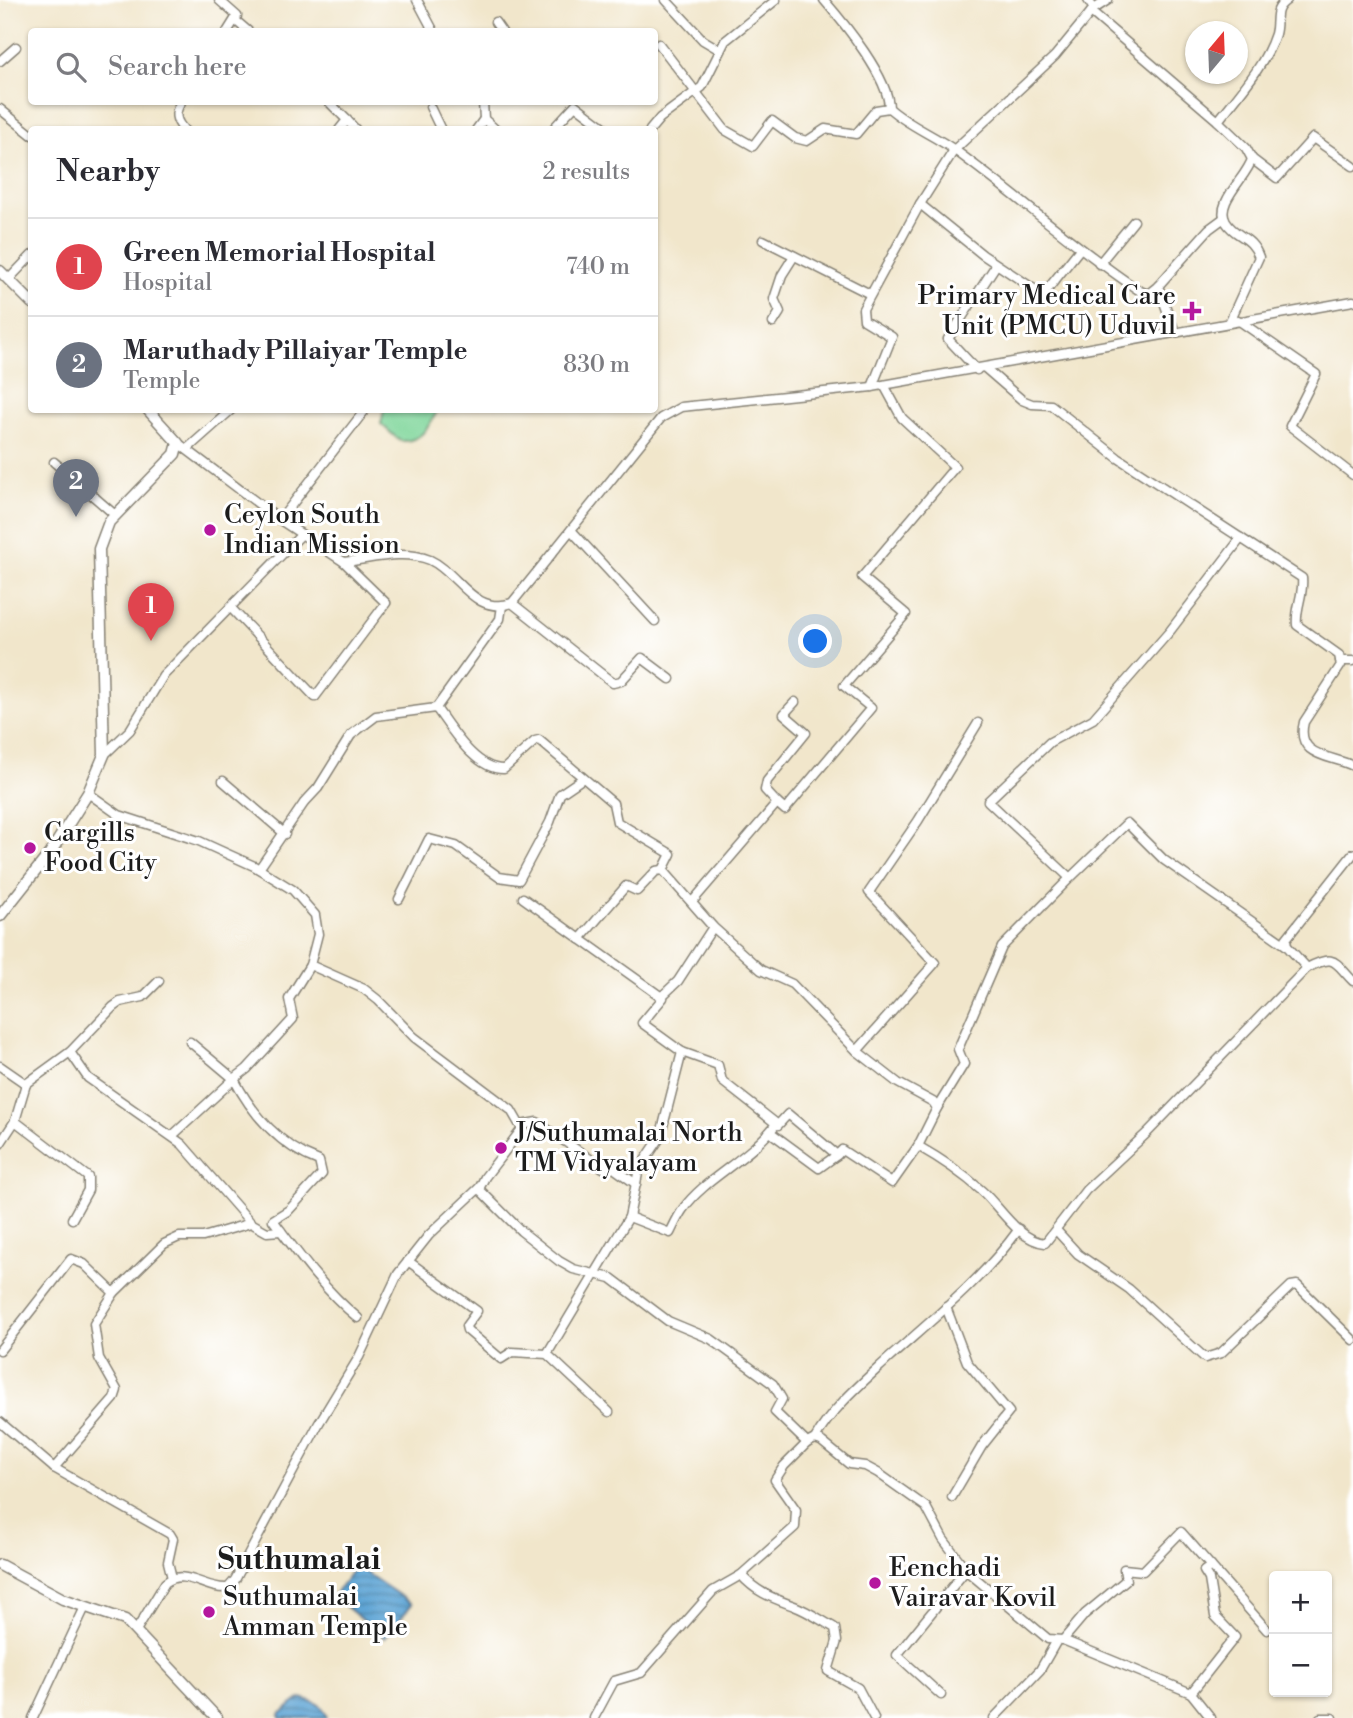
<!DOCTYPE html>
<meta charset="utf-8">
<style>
:root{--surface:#fff;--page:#f2f2f3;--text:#2b2b33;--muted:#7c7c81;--line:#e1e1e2;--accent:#0b8043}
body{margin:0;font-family:"Libre Bodoni",serif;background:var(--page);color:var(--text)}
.controls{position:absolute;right:21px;bottom:21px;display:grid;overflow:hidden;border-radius:7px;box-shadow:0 2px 5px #0004}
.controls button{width:63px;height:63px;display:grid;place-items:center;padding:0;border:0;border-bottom:2px solid var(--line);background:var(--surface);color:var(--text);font:35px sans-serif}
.compass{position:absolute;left:1185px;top:21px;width:63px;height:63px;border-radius:50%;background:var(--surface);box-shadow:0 2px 5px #0004;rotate:19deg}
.you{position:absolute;left:816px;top:642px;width:24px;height:24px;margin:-18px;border:5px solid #fff;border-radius:50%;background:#1a73e8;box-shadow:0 0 0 10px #1a73e833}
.badge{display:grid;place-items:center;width:46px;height:46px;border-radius:50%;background:var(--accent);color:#fff;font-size:23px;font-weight:700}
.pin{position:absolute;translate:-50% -58px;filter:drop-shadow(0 2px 4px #0008)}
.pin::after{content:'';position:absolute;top:37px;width:24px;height:21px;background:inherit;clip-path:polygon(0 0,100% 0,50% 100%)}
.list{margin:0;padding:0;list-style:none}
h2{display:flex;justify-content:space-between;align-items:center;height:91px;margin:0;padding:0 28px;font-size:30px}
h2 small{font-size:23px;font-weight:400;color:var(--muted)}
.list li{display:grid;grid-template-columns:46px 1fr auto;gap:21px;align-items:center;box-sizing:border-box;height:98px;padding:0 28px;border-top:2px solid var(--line)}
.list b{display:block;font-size:26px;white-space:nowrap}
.list p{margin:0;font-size:23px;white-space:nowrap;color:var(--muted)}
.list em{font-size:23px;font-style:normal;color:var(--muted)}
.icon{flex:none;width:38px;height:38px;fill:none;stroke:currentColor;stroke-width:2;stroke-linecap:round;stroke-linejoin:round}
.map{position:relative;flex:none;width:1353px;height:1718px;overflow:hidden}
.search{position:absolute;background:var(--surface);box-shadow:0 2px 5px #0004;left:28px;top:28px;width:630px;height:77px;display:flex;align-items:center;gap:18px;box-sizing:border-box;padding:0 24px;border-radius:7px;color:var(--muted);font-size:26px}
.panel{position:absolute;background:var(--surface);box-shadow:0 2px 5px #0004;left:28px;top:126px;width:630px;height:287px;border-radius:7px}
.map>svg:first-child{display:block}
</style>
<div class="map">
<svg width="1353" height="1718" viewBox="0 0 1353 1718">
<defs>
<pattern id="water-rules" width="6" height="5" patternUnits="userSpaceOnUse" patternTransform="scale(1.75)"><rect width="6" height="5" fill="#5fa5d5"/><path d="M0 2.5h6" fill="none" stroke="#4e86ac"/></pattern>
</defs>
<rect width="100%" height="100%" fill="#fff"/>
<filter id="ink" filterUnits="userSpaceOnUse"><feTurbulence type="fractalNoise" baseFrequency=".0143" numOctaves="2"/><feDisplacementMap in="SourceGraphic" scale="14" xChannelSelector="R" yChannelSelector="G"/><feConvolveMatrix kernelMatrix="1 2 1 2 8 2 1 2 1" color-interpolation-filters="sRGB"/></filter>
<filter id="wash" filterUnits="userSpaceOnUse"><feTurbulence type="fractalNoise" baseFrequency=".00686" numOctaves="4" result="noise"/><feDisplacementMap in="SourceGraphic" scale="28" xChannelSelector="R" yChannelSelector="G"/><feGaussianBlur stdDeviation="1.57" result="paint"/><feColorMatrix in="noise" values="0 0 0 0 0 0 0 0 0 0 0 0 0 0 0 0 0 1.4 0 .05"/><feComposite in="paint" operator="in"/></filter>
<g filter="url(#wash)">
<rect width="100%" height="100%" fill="#f1e6cb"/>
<path fill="#7ed59a" stroke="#4d785b" stroke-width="2" d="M384,410H438C428,427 422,442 400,441L381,424Z"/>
<g fill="url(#water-rules)" stroke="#3e6078" stroke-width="2">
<path d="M356,1566L412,1604L385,1638L333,1596Z"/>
<path d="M301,1698C315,1702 324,1704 327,1718H280V1714Z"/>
</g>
</g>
<g filter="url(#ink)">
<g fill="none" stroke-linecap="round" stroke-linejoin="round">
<defs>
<g id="minor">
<path d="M219,0L237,16L227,32"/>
<path d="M417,0L434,32"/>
<path d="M666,0L703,40L720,50"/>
<path d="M824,0C844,23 889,78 889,108C909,126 934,135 956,151C1019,197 1074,247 1140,291L1148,294L1158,286L1209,229L1224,218"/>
<path d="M1088,0L1094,9L1091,12L1218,121L1246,148L1252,159C1247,177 1214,203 1226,222C1236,238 1251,235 1259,257L1230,321"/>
<path d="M1094,9L1108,0"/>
<path d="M235,20L249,32"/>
<path d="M495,22L502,32"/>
<path d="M659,44L725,130L753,146L772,121L795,138L807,141L825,129L856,134L876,110L889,108"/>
<path d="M0,61L16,47"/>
<path d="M181,102C174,113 175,120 184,130"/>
<path d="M329,102L347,120L339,130"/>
<path d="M483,102L484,119L496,130"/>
<path d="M430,107L441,130"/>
<path d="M0,109L32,135"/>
<path d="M347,120L356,130"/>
<path d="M1218,121C1238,95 1265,66 1275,34C1279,19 1272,10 1287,0"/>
<path d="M476,130L484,119"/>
<path d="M552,130L575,105L608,130"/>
<path d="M650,130L660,118L702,87L725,41L776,0"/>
<path d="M1252,159L1277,178L1313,138L1353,166"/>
<path d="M920,204L983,255L1043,295L1079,250"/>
<path d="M763,240L870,294"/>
<path d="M1099,264L1134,221"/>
<path d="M8,280L32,255"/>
<path d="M1158,286L1175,332"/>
<path d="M1238,320L1316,374L1290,426L1353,475"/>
<path d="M773,323L780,312L774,299L782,275L794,256"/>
<path d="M985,368L1022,400L1032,404L1051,405L1118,458L1302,578C1304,595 1295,608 1297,625L1339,655L1341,665L1304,722C1295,758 1332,755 1353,766"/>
<path d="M977,370L948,339L996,265"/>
<path d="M872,387L892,337L864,320L863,309L920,204L954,150L1055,56L1091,12"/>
<path d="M178,443L280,520L344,562C372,559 403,549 430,560C459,573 473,616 512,603L661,418L681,407L872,387L1353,301"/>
<path d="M187,449L231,410"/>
<path d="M54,462L115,515"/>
<path d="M280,520L365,410"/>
<path d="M571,530L655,621"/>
<path d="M512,603L613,683L621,681L642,658L670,679"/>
<path d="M502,606L500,619L436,708C451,728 475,770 504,769L535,741L539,740L613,803L617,822L671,854L663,870L713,927L761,970L792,984L857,1051L898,1083L933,1102L937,1108L918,1146C941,1159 962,1173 982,1191C1000,1207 1018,1240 1045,1243L1086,1190L1147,1133L1307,968C1336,953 1334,962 1353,981"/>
<path d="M231,608L315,697L386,603L344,562"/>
<path d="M1340,661H1353"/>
<path d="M104,755L130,730L163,676L301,535"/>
<path d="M223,781L285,834"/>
<path d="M88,793L119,815L199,841L254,866L293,890L315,915L318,934L310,965L364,989L378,1000L414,1037L511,1110L522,1129L485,1177L479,1189L521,1231L559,1261L573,1269L611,1278L668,1321L711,1339L773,1384L782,1399L775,1412L807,1443L815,1439L821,1441L849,1464L865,1466L878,1473L926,1507L943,1539L968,1572L1048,1639L1063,1640L1191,1693L1211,1718"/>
<path d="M777,803L765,790L767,781L806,733L784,714L795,702"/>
<path d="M259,869L304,803L318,788L351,735L376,716L436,708"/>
<path d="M1070,878L1127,823L1164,860L1287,946"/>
<path d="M523,898L663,998L642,1023L682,1052L718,1065L722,1081L778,1125L788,1114L837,1155L842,1150L892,1183L918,1146"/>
<path d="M399,899L429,839L456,846L499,877L519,880L550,822L560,794L582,779"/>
<path d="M692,902L777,803L785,810L871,708L844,686L906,614L862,577L955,467L902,418L884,385"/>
<path d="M580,939L626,886L637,891L656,871L663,870"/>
<path d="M1307,968L1287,946L1286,939L1353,854"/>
<path d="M661,997L678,981L713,927"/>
<path d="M190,1042L234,1079L247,1069L293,1019L289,999L310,965"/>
<path d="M857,1051L935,963L869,892L918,821L978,723"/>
<path d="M70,1052L88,1078L182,1144L251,1223L267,1232L281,1231"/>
<path d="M0,1066L26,1084L15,1121L88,1177V1190L72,1219"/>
<path d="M26,1084L70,1052L113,1007L120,1002L143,997L159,981"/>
<path d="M937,1108L964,1064L958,1049L1002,947L1070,878L988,801L1050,742L1093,719L1170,631L1241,538"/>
<path d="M521,1125L537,1122L603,1168L608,1164L636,1184"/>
<path d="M770,1132L819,1168L837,1155"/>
<path d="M172,1136L234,1079C252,1114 281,1147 319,1161L322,1174L289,1210L273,1220C299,1255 324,1290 358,1318"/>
<path d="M0,1144L15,1121"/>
<path d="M629,1217L670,1233C674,1225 678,1216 683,1209C706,1177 750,1159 776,1124"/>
<path d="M1056,1230L1078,1254L1129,1289L1205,1358L1221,1353L1291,1286L1297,1285L1353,1340"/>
<path d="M408,1261L477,1311L466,1326L467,1330L501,1359L512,1352L547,1354L609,1412"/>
<path d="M946,1307L967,1362L1009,1412L982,1446L952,1497"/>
<path d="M0,1350L71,1259L84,1264L114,1293L164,1244L179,1237H203L251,1223"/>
<path d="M547,1354L629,1217L639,1169L660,1138L682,1052"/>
<path d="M0,1422L54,1468L170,1534L173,1539L168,1562L172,1578"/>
<path d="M815,1439C832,1408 862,1383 888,1359C934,1318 983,1279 1019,1229"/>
<path d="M807,1443L784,1466L775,1480L796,1510L795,1527L741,1575C757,1593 773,1598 794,1606C808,1611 822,1621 835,1628L837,1641L828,1671L858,1688L874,1718"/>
<path d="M54,1468L114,1399L117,1390L99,1358L94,1324L114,1293"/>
<path d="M137,1629L165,1583C185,1567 204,1590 228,1588L235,1580L319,1423L359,1357L398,1274L429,1235L479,1188"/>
<path d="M1063,1640L1085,1614L1126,1580L1124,1569L1143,1571L1181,1532L1267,1630"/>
<path d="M1191,1693L1235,1637L1215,1616L1209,1579L1204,1571L1211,1566"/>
<path d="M941,1695L897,1655L966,1570"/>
<path d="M33,1718L85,1607"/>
<path d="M594,1718L614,1681L641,1673L713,1591L741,1575"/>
<path d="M994,1718L1040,1670L1056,1642"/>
<path d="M1320,1718H1332"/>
</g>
<g id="major">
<path d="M0,271L32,303"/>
<path d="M0,916L50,853L88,793L104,755L99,549L109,522L175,454L178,443L148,410"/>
<path d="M0,1565L63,1599L125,1620L217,1718"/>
</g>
</defs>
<use href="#minor" stroke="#868174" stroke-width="11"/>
<use href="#major" stroke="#868174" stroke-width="13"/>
<use href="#minor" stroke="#fff" stroke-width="8"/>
<use href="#major" stroke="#fff" stroke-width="10"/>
</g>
</g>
<g fill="#b5179e" stroke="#fff" stroke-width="2.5">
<path d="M1188.5 300.5h7v7h7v7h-7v7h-7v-7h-7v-7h7z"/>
<circle cx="210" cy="530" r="7"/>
<circle cx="30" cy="848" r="7"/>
<circle cx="501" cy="1148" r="7"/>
<circle cx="875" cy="1583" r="7"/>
<circle cx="209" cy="1612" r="7"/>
</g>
<g text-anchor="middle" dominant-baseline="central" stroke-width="6" stroke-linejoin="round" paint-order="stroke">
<g font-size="26" fill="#1c1c1c" stroke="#fff" text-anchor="start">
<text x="1176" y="296" text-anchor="end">Primary Medical Care<tspan x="1176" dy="30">Unit (PMCU) Uduvil</tspan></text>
<text x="224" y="515">Ceylon South<tspan x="224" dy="30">Indian Mission</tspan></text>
<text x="44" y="833">Cargills<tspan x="44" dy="30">Food City</tspan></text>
<text x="515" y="1133">J/Suthumalai North<tspan x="515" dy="30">TM Vidyalayam</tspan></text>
<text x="889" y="1568">Eenchadi<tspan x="889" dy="30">Vairavar Kovil</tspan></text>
<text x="223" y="1597">Suthumalai<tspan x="223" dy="30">Amman Temple</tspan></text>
</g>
<g font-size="30" font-weight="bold" fill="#1c1c1c" stroke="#fff">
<text x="299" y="1560">Suthumalai</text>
</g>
</g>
</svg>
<div class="controls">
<button>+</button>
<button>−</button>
</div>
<svg class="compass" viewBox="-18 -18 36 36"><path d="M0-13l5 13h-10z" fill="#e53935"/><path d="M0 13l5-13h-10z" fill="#7c7c81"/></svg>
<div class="you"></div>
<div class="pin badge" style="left:151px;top:641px;background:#e0444e">1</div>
<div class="pin badge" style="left:76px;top:517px;background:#6b7280">2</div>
<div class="search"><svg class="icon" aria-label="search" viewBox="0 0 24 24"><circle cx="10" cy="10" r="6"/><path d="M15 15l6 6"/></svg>Search here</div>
<section class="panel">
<h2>Nearby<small>2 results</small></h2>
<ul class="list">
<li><span class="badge" style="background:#e0444e">1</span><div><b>Green Memorial Hospital</b><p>Hospital</p></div><em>740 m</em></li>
<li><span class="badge" style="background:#6b7280">2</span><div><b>Maruthady Pillaiyar Temple</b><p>Temple</p></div><em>830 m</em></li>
</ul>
</section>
</div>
